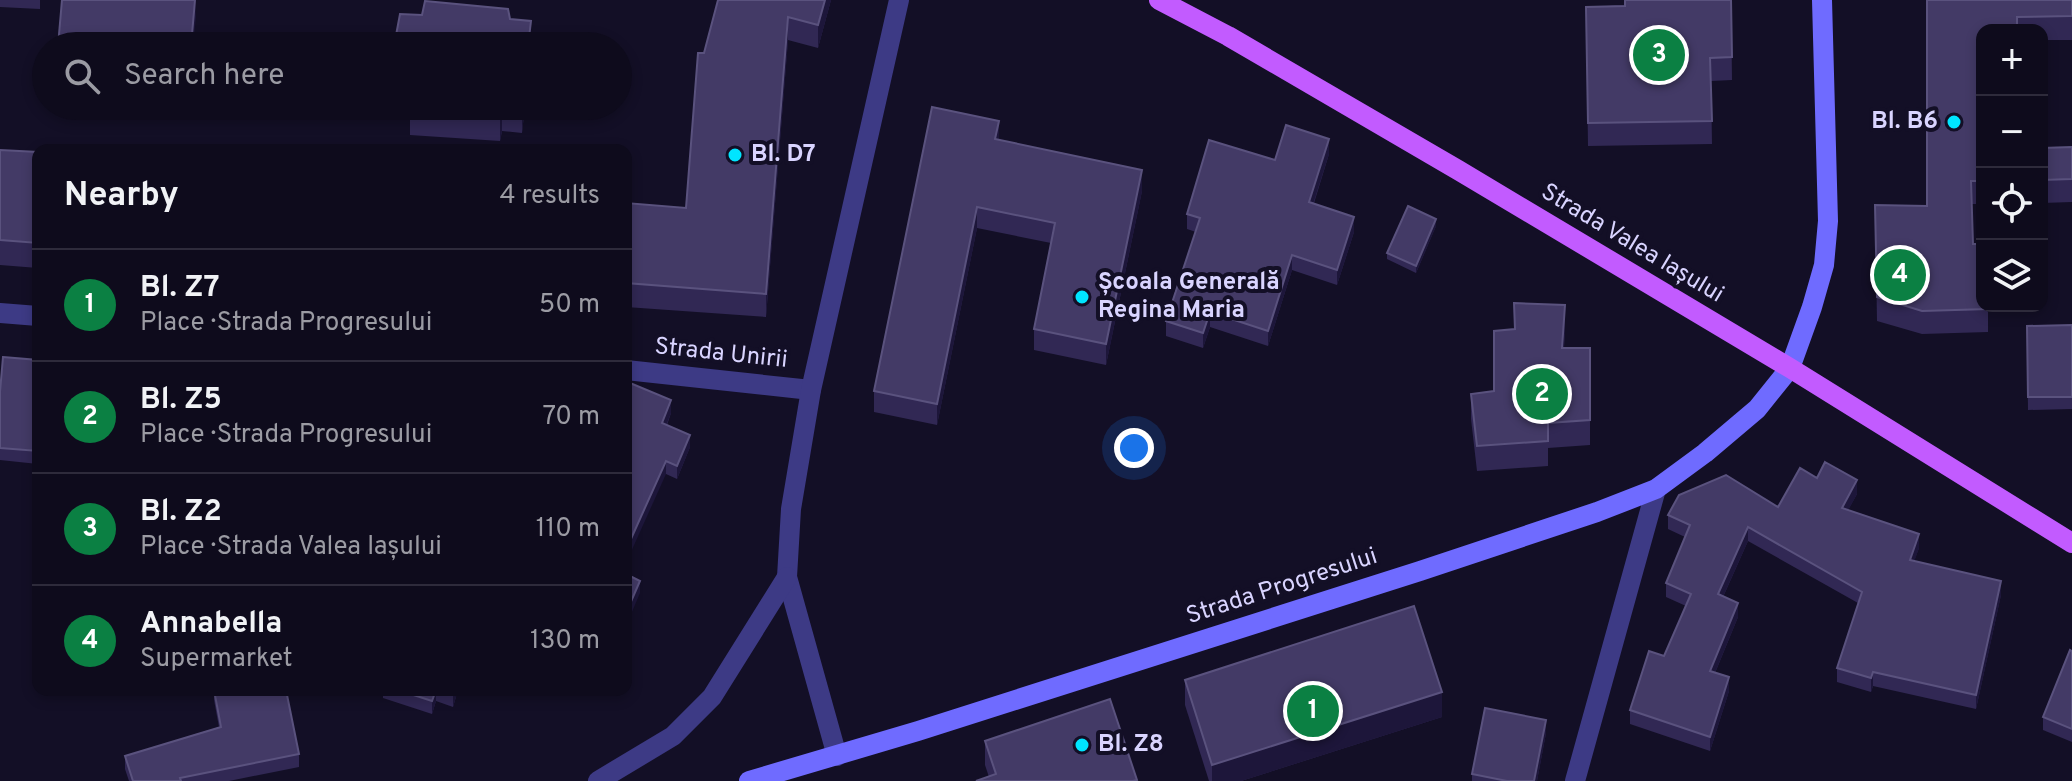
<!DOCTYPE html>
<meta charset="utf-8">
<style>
:root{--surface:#0e0b1c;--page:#1c1929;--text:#f1f3f6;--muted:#9b9ba3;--line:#2e2b3b;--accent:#0b8043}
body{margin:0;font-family:Overpass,sans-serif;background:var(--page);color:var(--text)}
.controls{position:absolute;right:24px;top:24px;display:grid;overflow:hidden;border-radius:16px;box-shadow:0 4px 12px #0003}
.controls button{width:72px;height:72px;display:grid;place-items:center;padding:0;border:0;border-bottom:2px solid var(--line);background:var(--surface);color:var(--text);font:40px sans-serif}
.you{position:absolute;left:1134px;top:448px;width:28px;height:28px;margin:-20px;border:6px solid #fff;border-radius:50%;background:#1a73e8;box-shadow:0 0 0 12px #1a73e833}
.badge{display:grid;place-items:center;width:52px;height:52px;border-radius:50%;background:var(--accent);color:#fff;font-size:26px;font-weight:700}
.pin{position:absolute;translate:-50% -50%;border:4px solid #fff;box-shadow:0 2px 8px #0006}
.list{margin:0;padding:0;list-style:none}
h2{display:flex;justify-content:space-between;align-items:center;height:104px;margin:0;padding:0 32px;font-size:34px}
h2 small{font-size:26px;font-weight:400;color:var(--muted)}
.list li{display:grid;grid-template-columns:52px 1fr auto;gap:24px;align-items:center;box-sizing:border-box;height:112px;padding:0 32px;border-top:2px solid var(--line)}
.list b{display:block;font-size:30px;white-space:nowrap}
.list p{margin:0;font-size:26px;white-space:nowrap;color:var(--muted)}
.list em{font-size:26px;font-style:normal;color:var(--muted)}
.icon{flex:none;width:44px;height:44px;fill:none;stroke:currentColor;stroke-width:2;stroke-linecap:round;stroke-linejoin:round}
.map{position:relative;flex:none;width:2072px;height:781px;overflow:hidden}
.search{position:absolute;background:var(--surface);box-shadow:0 4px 12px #0003;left:32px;top:32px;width:600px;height:88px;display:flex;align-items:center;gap:20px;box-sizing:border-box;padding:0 28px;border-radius:44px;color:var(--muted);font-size:30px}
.panel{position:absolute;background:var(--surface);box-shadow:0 4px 12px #0003;left:32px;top:144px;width:600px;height:552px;border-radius:16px}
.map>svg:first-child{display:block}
</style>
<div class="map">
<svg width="2072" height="781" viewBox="0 0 2072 781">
<rect width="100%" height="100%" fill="#130f26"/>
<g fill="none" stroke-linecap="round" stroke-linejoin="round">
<g stroke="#3d3a85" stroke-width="20">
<path d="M0,313L38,316"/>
<path d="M626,370L811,390"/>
<path d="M837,756L787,577L791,509L811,390L899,0"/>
<path d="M598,781L673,736L712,697L787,577"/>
<path d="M1575,781L1656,489"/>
</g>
<path stroke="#6f6bff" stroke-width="20" d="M749,781L918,731L1420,571L1597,512L1656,489L1705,453L1757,409L1790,368L1812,307L1824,265L1828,221L1822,0"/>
<path stroke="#c25bff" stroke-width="20" d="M1159,0L1228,36L1458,170L1790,368L2072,543"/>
</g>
<g fill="#312854">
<path d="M0,0H40V9L0,7Z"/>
<path d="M718,0H831L818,48L788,40L766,317L626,307V203L686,208L704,53Z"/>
<path d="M1731,0L1732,80L1711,81L1712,144L1588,146L1586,7Z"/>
<path d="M1927,0H2072V40H2042V30H1982V204H1972L1973,244L1988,306V332L1922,334L1877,321L1875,205L1927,206Z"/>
<path d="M385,106H525L522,133L502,131L500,141L410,135V120L385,119Z"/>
<path d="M999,140L1142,191L1106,365L1034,350V329L1051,243L977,228L937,425L874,412V391Z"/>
<path d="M2072,147V202L2042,203V148Z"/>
<path d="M0,150L38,152V268L0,265Z"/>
<path d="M1329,154L1314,203L1354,232L1337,285L1292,270L1268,346L1210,327L1203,348L1166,336V321L1196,232L1187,229V214L1275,160Z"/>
<path d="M1436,226L1416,273L1387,259V253Z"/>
<path d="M1514,303L1565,330L1564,348H1590V445L1548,448V466L1477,471L1471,419V394L1494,391L1514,330Z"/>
<path d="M2072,325V409L2028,410L2027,326Z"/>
<path d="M38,360V464L0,460V392Z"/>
<path d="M626,393L671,413L667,425L690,447L677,479L666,474Z"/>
<path d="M1817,478L1857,494L1848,510L1919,548L1914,561L2001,595L1976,709L1873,686L1871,692L1837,682V668L1858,603L1748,541L1723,597L1738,617L1715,673L1729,691L1710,751L1630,724V710L1664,656L1686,606L1666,597V583L1685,537L1668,529V515L1778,507Z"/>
<path d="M2072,651V742L2043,730V717Z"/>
<path d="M1185,680L1442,717L1241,781H1209L1185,705Z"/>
<path d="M214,690L299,754V767L229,781H129L125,769V756L219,727L214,700Z"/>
<path d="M383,690H458L453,707L436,701L432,714L383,698Z"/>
<path d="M1546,733L1537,781H1472V774Z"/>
<path d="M985,741L1137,781L989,777L985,765Z"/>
</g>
<g fill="#1d163a">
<path d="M195,0L196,17L193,46H191Z"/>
<path d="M825,0H831L818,48V25Z"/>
<path d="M788,17V40L766,317V294Z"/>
<path d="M502,106V131L500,141V116Z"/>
<path d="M522,106H525L522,133Z"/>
<path d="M999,121V142L995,139Z"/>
<path d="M1329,139V154L1309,217V202Z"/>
<path d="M1142,170V191L1106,365V344Z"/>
<path d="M977,207V228L937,425V404Z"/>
<path d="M1354,217V232L1337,285V270Z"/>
<path d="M1436,219V226L1416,273V266Z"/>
<path d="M1292,255V270L1268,346V331Z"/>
<path d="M1565,305V330L1562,373V348Z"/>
<path d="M1210,312V327L1203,348V333Z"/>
<path d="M671,400V413L662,436V423Z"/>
<path d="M690,435V447L677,479V466Z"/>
<path d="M666,461V474L626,563V550Z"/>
<path d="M1857,480V494L1842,522V508Z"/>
<path d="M1748,527V541L1718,608V594Z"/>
<path d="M1919,534V548L1910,574V560Z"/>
<path d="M640,581V593L626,626V613Z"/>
<path d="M2001,581V595L1976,709V695Z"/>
<path d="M1738,603V617L1710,685V671Z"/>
<path d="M1873,672V686L1871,692V678Z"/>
<path d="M1729,677V691L1710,751V737Z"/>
<path d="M436,690V701L432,714V701Z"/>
<path d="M454,690H458L453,707V694Z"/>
<path d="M1442,692V717L1241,781H1212V765Z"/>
<path d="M1546,720V733L1537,781H1534Z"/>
</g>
<g fill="#433a66" stroke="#5a527e" stroke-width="2">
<path d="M62,0H195L191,46H58Z"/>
<path d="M718,0H825L818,25L788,17L766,294L626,283V203L686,208L698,53H704Z"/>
<path d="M1625,0H1731L1732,57L1710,58L1712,121L1588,123L1586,7L1625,6Z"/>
<path d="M1927,0H2072V16L2017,17V30H1982V181H1971L1973,244H1982V306H1988V309L1922,311L1877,297L1875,205L1927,206Z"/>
<path d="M425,1L508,9L510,19L531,21L528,46H394L400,14L422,15Z"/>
<path d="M410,106H522V108L502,106L500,116L410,110Z"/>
<path d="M932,107L999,121L995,139L1142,170L1106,344L1034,329L1055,223L977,207L937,404L874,391Z"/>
<path d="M1286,125L1329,139L1309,202L1354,217L1337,270L1292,255L1268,331L1210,312L1203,333L1166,321L1200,218L1187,214L1209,140L1275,160Z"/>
<path d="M2072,147V179L2042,180V148Z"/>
<path d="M0,150L38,152V243L0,240Z"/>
<path d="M1408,206L1436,219L1416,266L1387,253Z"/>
<path d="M1514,303L1565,305L1562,348H1590V420L1548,423V441L1477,446L1471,394L1494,391V331L1515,329Z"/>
<path d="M2072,325V397H2028L2027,326Z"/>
<path d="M3,357L38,360V451L0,448V392Z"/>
<path d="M630,383L671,400L662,423L690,435L677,466L666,461L626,550V393Z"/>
<path d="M1825,462L1857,480L1842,508L1919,534L1910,560L2001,581L1976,695L1873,672L1871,678L1837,668L1862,592L1748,527L1718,594L1738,603L1710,671L1729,677L1710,737L1630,710L1649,651L1664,656L1691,594L1666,583L1690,525L1668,515L1679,495L1726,475L1778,507L1800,468L1817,478Z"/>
<path d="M626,574L640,581L626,613Z"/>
<path d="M1414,606L1442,692L1212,765L1185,680Z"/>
<path d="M2070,650L2072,651V729L2043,717Z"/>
<path d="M214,690H286L299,754L180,778L181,781H133L125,756L221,727Z"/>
<path d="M398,690H436L432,701Z"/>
<path d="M441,690H454L453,694Z"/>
<path d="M1110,699L1137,780L1133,781H976L996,774L985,741Z"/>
<path d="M1485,708L1546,720L1534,781H1507L1472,774Z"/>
</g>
<g fill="#00e5ff" stroke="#130f26" stroke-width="3">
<circle cx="1954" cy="122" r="8"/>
<circle cx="735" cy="155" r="8"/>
<circle cx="1082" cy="297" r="8"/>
<circle cx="1082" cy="745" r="8"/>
</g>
<g text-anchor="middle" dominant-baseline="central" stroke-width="8" stroke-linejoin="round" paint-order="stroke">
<g font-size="24" font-weight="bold" fill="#d9d4ff" stroke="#130f26" text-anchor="start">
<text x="1938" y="122" text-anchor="end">Bl. B6</text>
<text x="751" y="155">Bl. D7</text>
<text x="1098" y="283">Școala Generală<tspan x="1098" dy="28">Regina Maria</tspan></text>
<text x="1098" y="745">Bl. Z8</text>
</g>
<g font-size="24" fill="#d9d4ff" stroke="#130f26">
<text transform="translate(1632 244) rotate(31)">Strada Valea Iașului</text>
<text transform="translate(721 354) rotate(6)">Strada Unirii</text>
<text transform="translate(1282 587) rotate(-18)">Strada Progresului</text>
</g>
</g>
</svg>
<div class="controls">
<button>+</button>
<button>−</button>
<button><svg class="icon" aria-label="locate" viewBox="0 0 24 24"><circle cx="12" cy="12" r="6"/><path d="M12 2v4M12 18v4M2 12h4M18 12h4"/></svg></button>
<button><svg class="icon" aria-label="layers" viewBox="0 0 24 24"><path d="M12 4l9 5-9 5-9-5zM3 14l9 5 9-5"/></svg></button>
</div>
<div class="you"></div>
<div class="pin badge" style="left:1313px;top:711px">1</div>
<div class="pin badge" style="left:1542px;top:394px">2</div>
<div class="pin badge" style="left:1659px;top:55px">3</div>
<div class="pin badge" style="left:1900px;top:275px">4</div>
<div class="search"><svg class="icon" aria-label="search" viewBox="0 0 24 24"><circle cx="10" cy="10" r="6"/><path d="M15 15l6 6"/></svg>Search here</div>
<section class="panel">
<h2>Nearby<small>4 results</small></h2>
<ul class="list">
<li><span class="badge">1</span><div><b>Bl. Z7</b><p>Place · Strada Progresului</p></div><em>50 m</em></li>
<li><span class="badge">2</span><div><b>Bl. Z5</b><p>Place · Strada Progresului</p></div><em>70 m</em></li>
<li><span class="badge">3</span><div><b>Bl. Z2</b><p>Place · Strada Valea Iașului</p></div><em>110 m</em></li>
<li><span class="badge">4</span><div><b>Annabella</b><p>Supermarket</p></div><em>130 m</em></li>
</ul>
</section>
</div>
